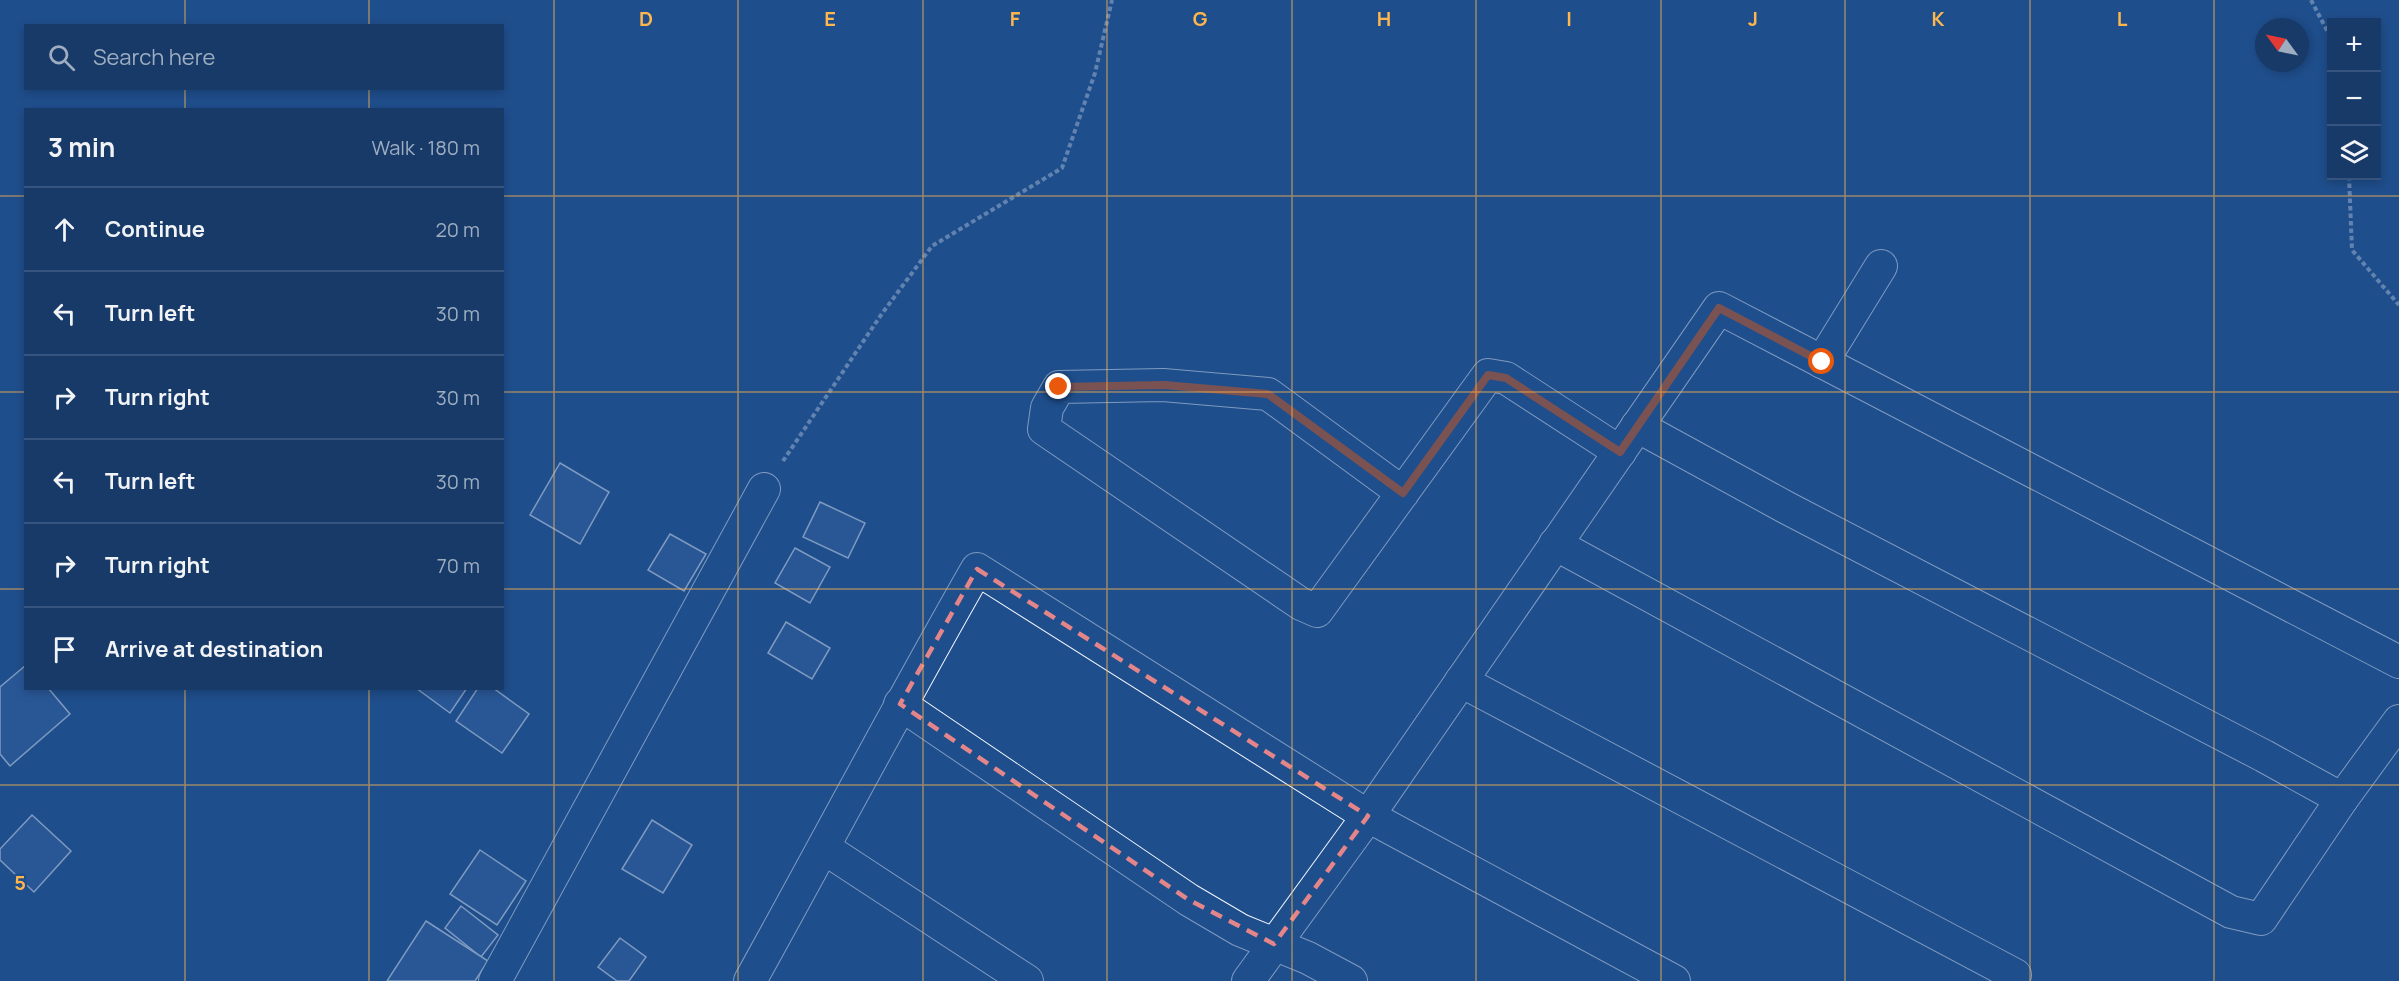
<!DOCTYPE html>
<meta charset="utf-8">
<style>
:root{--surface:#173a69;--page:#244571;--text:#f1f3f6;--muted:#9eadc0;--line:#36547d}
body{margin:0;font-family:Manrope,sans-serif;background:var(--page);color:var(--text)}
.controls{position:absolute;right:18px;top:18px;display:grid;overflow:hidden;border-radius:0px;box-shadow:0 3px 9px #0003}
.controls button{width:54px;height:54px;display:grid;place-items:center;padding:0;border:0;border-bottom:2px solid var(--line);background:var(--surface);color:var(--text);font:30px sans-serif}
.compass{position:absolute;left:2255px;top:18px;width:54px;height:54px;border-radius:50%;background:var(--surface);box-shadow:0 3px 9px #0003;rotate:303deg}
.stop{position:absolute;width:18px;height:18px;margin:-14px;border:4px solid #ea580c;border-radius:50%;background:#fff}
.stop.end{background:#ea580c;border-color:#fff;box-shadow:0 2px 6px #0008}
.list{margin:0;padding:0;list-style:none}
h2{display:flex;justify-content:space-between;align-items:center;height:78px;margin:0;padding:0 24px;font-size:26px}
h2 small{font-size:20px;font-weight:400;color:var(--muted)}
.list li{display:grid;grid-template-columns:39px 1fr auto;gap:18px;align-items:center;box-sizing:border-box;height:84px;padding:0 24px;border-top:2px solid var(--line)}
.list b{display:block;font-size:22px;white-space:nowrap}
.list em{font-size:20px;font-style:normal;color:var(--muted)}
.icon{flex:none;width:33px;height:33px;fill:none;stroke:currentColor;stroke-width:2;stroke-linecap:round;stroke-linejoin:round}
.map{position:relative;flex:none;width:2399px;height:981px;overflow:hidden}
.search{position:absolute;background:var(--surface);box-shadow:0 3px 9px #0003;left:24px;top:24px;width:480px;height:66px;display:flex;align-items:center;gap:15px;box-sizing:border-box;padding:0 21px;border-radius:0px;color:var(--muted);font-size:22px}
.panel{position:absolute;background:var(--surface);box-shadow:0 3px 9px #0003;left:24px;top:108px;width:480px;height:582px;border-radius:0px}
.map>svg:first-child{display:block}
</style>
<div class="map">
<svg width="2399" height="981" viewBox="0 0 2399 981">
<rect width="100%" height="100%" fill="#1f4e8c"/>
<g fill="#3563a3" stroke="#f2f6ff" stroke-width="1.5">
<path d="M560,463L609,492L580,544L530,515Z"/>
<path d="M820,502L865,523L848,558L803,537Z"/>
<path d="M670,534L706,554L684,591L648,570Z"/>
<path d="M795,548L830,567L810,603L775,583Z"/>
<path d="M786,622L830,648L812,679L768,653Z"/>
<path d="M26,665V688H48L70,714L10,766L0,754V687Z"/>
<path d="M416,688H467L450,713Z"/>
<path d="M478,688H493L529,714L502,753L456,721Z"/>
<path d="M32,815L71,851L34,892L0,860V849Z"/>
<path d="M652,820L692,845L663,893L622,869Z"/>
<path d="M480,850L526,881L497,925L450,894Z"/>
<path d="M461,906L498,935L481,957L445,928Z"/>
<path d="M426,921L488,961L475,981H387Z"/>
<path d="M620,938L646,957L629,981H617L598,967Z"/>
</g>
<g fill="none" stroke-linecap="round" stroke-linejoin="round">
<defs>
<g id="street">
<path d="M1822,362L1881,266"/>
<path d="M1637,426L1787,508L2264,756L2342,799L2399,721"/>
<path d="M1403,493L1268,394L1163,385L1059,387L1047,408L1044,429L1301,604L1317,611L1488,375L1506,378L1620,452"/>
<path d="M1555,544L2231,912L2261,919L2342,799"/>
<path d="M1461,681L2015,975"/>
<path d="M900,704L1189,900L1240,930L1308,958L1351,981"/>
<path d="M824,848L1027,981"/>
<path d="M495,981L764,489"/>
<path d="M750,981C826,844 899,705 977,569L1368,816L1674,981"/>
<path d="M1248,981L1368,816L1719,308L2399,662"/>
</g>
</defs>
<use href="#street" stroke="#f2f6ff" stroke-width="34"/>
<g stroke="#b3c4dc" stroke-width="4" stroke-dasharray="4.5 3" stroke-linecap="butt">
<path d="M2311,0L2332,40"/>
<path d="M2349,176L2352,250L2399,305"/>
<path d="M783,461L881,315L932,246L1062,168L1095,73L1112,0"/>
</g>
<use href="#street" stroke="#1f4e8c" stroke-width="32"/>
</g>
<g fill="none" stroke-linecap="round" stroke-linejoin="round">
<path stroke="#ea580c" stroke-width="8" d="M1059,387L1164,385L1268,394L1403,493L1488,375L1506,378L1620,452L1719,308L1822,362"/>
</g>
<path d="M0 0H2399V981H0ZM977,569L1368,816L1274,944L1189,900L900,704Z" fill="#1f4e8c" fill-opacity=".55" fill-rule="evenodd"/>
<path fill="none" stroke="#e38589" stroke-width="4.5" stroke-dasharray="12 8" stroke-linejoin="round" d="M977,569L1368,816L1274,944L1189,900L900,704Z"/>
<path fill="none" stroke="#ffb74d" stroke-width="1.5" stroke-opacity="0.55" d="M185,0V26M369,0V26M554,0V981M738,0V981M923,0V981M1107,0V981M1292,0V981M1476,0V981M1661,0V981M1845,0V981M2030,0V981M2214,0V981M185,88V110M369,88V110M0,196H26M502,196H2399M0,392H26M502,392H2399M0,589H26M502,589H2399M185,688V981M369,688V981M0,785H2399"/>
<g font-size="20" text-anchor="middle" font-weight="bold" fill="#ffb74d" stroke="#1f4e8c" stroke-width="4.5" stroke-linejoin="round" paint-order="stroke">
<text x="646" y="26">D</text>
<text x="830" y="26">E</text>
<text x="1015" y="26">F</text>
<text x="1200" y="26">G</text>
<text x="1384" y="26">H</text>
<text x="1569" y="26">I</text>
<text x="1753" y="26">J</text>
<text x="1938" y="26">K</text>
<text x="2122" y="26">L</text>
<text x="20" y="890">5</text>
</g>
</svg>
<div class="controls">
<button>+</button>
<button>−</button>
<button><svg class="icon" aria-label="layers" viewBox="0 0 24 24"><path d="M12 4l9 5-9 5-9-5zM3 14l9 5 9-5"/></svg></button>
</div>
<svg class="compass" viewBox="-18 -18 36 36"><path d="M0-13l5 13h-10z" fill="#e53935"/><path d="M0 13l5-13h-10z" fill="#9eadc0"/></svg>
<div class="stop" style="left:1822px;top:362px"></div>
<div class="stop end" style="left:1059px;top:387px"></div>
<div class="search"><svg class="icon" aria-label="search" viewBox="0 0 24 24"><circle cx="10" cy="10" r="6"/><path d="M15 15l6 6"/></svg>Search here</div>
<section class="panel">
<h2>3 min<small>Walk · 180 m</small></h2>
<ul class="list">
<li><svg class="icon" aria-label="ahead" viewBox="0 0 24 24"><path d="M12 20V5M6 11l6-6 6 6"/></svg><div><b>Continue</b></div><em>20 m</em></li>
<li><svg class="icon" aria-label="left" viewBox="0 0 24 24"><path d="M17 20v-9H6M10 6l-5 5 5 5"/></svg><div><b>Turn left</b></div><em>30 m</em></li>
<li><svg class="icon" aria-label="right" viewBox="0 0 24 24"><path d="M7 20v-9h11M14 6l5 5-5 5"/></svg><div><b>Turn right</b></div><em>30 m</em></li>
<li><svg class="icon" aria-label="left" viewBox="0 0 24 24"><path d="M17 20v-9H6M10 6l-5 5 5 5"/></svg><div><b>Turn left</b></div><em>30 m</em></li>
<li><svg class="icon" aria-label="right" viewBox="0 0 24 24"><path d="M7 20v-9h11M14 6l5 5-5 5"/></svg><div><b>Turn right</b></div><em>70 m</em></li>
<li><svg class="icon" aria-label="arrive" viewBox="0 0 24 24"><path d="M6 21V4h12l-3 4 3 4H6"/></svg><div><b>Arrive at destination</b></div></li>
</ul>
</section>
</div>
